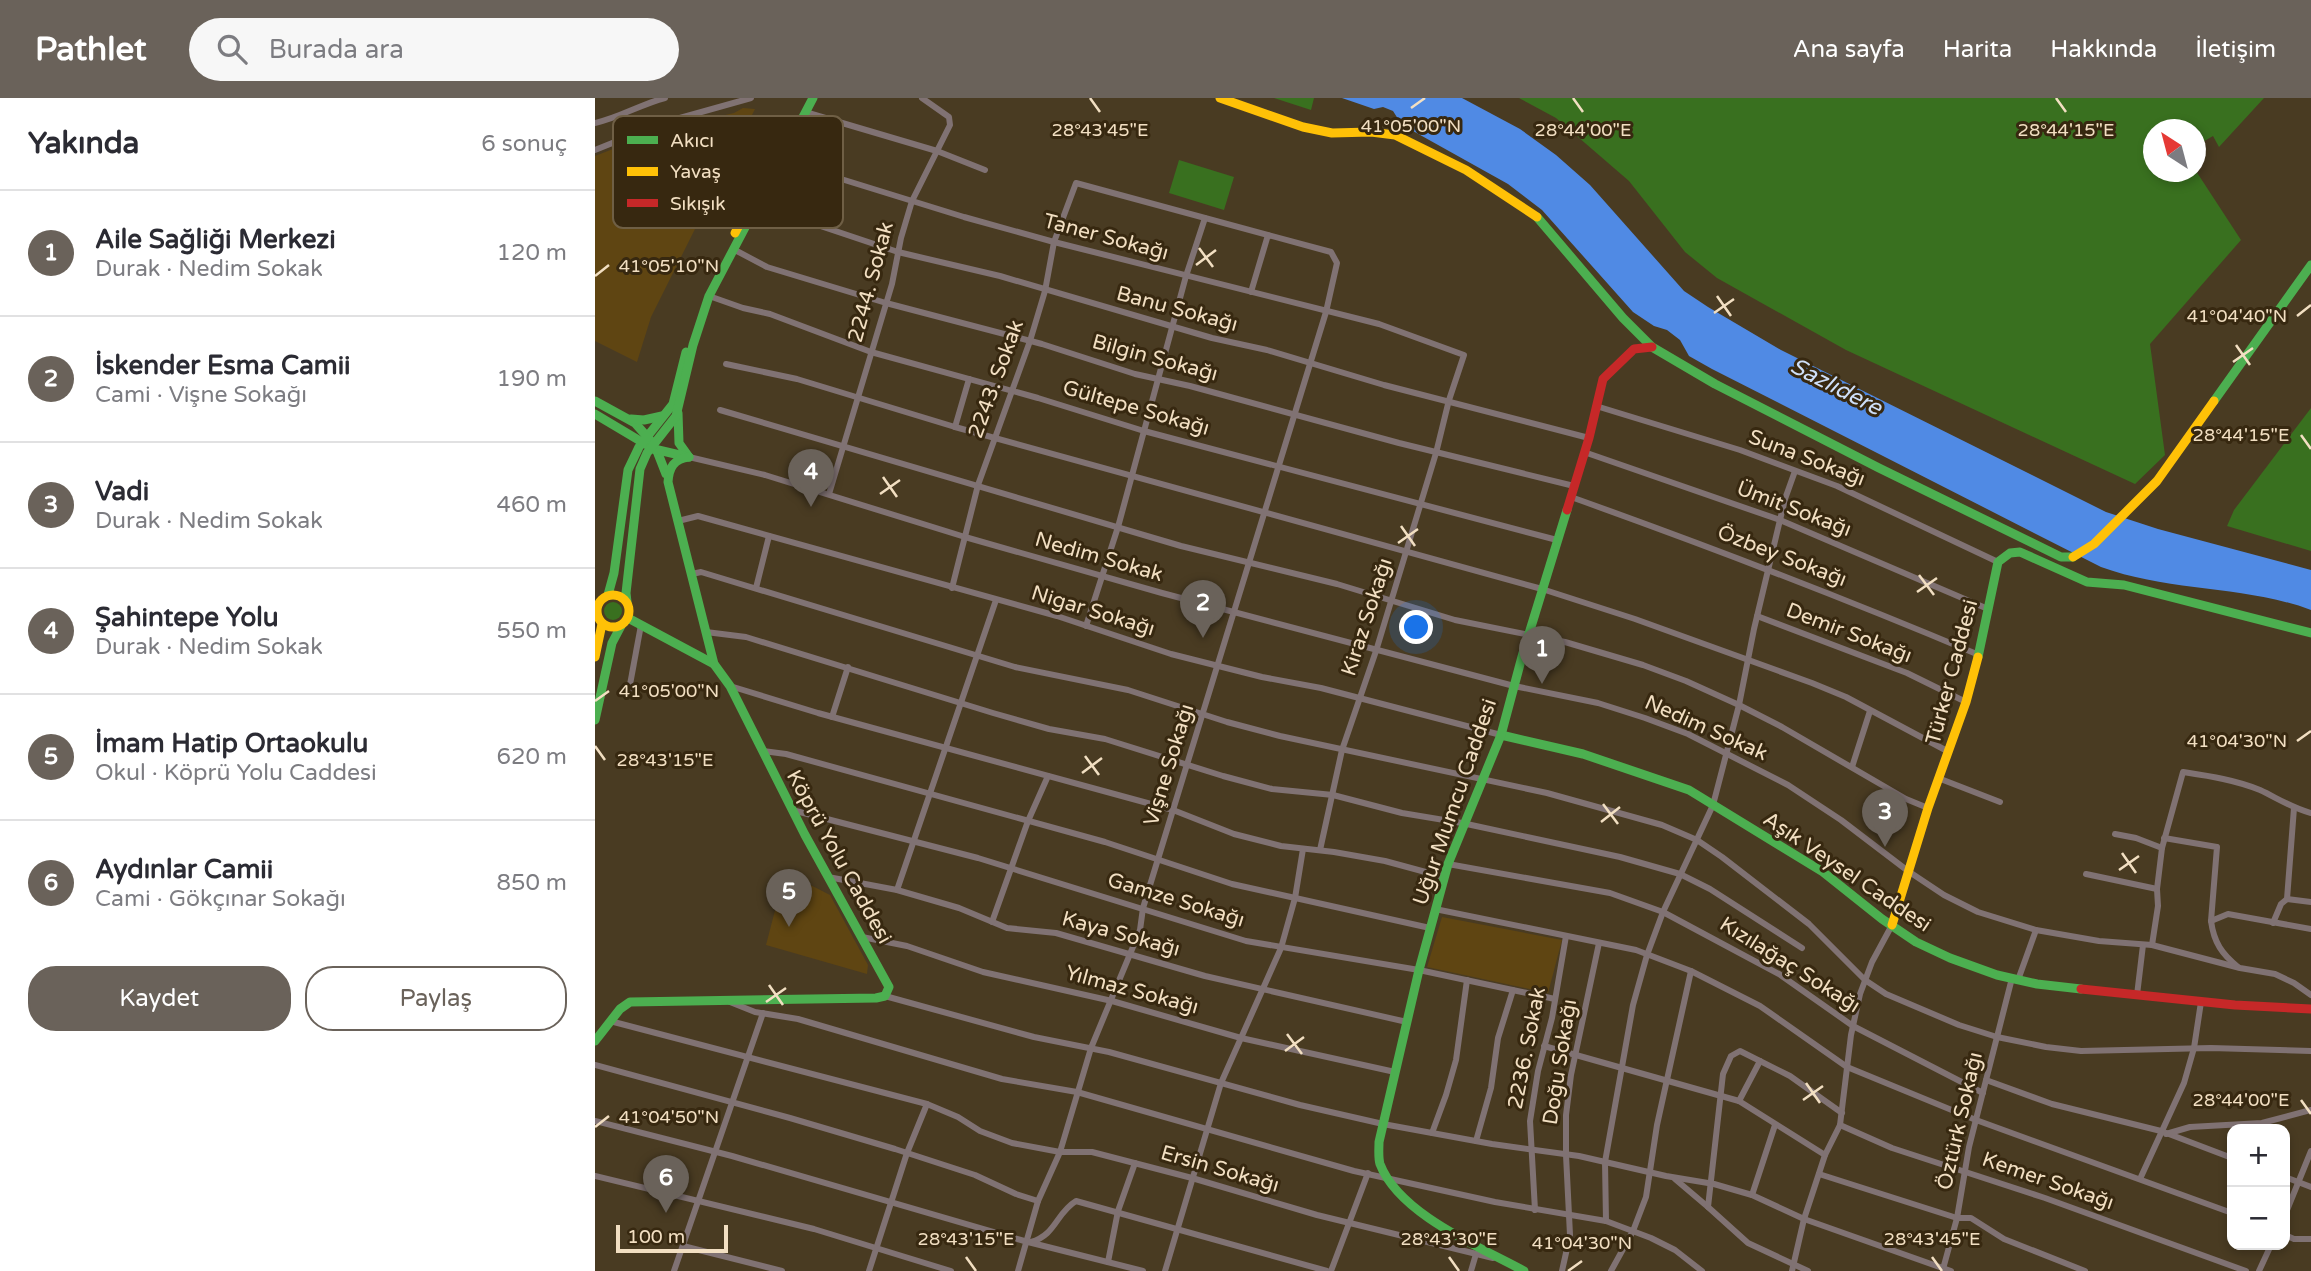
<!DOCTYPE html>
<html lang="tr">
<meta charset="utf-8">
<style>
:root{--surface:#fff;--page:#f7f7f7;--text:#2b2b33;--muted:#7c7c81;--line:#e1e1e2;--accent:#6a625a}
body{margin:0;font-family:"Varela Round",sans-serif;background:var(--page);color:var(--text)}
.controls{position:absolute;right:21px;bottom:21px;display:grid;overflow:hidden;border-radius:14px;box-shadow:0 4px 10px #0003}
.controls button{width:63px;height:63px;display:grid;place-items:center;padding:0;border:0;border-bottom:2px solid var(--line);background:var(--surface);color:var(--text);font:35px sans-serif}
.compass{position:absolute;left:1548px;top:21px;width:63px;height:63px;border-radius:50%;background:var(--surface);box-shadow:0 4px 10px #0003;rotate:324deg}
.scale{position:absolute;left:21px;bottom:18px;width:112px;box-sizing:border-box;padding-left:7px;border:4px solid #f2dfc2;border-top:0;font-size:19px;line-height:24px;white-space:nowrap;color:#f2dfc2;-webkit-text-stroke:5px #372810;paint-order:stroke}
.you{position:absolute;left:822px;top:530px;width:24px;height:24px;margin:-18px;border:5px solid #fff;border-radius:50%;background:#1a73e8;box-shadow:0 0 0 10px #1a73e833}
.badge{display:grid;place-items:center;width:46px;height:46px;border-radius:50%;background:var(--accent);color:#fff;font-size:23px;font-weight:700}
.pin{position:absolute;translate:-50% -58px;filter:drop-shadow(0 2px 4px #0008)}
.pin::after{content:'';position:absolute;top:37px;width:24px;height:21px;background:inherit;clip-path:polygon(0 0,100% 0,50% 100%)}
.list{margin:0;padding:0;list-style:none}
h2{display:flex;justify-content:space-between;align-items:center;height:91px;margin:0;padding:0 28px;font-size:30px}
h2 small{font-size:23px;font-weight:400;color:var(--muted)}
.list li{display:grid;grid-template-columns:46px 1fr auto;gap:21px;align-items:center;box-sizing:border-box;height:126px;padding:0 28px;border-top:2px solid var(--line)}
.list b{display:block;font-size:26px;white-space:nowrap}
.list p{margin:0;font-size:23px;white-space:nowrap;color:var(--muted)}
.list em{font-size:23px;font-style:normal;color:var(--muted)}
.actions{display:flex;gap:14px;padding:21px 28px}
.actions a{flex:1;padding:16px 0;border:2px solid var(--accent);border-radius:28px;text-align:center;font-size:24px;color:var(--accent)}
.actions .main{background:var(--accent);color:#fff}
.icon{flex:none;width:38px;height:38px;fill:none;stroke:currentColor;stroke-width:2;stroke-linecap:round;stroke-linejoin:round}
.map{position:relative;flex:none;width:1716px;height:1173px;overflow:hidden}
header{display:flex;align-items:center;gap:42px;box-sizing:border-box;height:98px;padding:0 35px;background:var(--accent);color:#fff}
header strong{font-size:33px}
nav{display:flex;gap:38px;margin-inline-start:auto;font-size:24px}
.search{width:490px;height:63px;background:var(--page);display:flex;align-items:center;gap:18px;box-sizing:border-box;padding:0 24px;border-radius:38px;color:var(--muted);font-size:26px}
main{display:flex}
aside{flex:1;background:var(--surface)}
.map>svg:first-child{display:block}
</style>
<header>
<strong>Pathlet</strong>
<div class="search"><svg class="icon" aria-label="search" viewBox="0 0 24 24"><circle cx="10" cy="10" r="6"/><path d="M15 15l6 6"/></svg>Burada ara</div>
<nav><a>Ana sayfa</a><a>Harita</a><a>Hakkında</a><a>İletişim</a></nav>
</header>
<main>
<aside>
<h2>Yakında<small>6 sonuç</small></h2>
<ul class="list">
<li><span class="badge">1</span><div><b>Aile Sağliği Merkezi</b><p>Durak · Nedim Sokak</p></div><em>120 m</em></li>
<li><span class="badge">2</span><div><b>İskender Esma Camii</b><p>Cami · Vişne Sokağı</p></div><em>190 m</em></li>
<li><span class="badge">3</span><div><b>Vadi</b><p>Durak · Nedim Sokak</p></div><em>460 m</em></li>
<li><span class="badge">4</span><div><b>Şahintepe Yolu</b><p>Durak · Nedim Sokak</p></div><em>550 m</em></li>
<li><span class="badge">5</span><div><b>İmam Hatip Ortaokulu</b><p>Okul · Köprü Yolu Caddesi</p></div><em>620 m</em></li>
<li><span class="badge">6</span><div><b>Aydınlar Camii</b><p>Cami · Gökçınar Sokağı</p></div><em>850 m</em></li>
</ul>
<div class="actions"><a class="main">Kaydet</a><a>Paylaş</a></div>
</aside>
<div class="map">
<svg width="1716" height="1173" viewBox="0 0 1716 1173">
<rect width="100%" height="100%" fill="#493b22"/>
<g fill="#5f4512">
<path d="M148,10L160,11L56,219L42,264L0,243V58L69,31L139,15Z"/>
<path d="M190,774L235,797L273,867L272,876L171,847Z"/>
<path d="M847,819L967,842L953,895L832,869Z"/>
</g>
<g fill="#39701f">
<path d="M679,0H719L716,12Z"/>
<path d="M924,0H1669L1624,49L1618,38L1601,48V32H1559V74L1601,73L1646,142L1555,246L1570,357L1540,386L1251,252L1122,180L1090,154L1034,83L961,20Z"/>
<path d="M584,62L639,79L629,112L574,95Z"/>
<path d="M1716,310V453L1632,428L1639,412Z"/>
<circle cx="18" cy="513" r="9"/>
</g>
<path fill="#508ae4" d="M747,0H867L925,31L961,57L995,87L1089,193L1113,209L1186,252L1511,414L1563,431L1716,472V512C1649,487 1574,494 1506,469L1117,271L1094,258L1085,242L1072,232L1059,228L1038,214L947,112L913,86L818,33L805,24L798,13L788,9L779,11Z"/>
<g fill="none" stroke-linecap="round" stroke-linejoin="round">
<g stroke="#807273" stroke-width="6">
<path d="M210,14L342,53L390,72"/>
<path d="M0,25C24,20 46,6 70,0"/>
<path d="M0,52L67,25L156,0"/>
<path d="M187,59L230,76L369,119L459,144L784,226L869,257L854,302L841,355L781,553L747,652L725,752"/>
<path d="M163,107L303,154L405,178L617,240L672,252L789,287L994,340"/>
<path d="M138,151L172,169L291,205L447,246L540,276L595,288L804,345L979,388"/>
<path d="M656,194L673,137"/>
<path d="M114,198L148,210L175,216L276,254L443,300L549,333L962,442"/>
<path d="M131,266L202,281L360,329L947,491L1040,521L1217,585L1251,599L1354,654"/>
<path d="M1001,308L1145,352L1242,388L1403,464"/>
<path d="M125,312L586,448L742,486L860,522L970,544L1048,567L1091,583L1144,607L1187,629L1311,701L1333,710"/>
<path d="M360,329L374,281"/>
<path d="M989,354L1185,422L1393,511"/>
<path d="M94,359L170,377L370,439L567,495L919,588L1003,605L1050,620L1093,636L1193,687L1246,722L1313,773L1349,797L1383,814L1441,832L1504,843L1557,847L1645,870L1680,876L1699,885L1716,897"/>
<path d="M234,396L297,186L306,140L317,103L355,27L354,19L327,0"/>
<path d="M976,399C1113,448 1249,500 1384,557"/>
<path d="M83,423L103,418L462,518L576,556L667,579L726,590L906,637"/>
<path d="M97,476L106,474L420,569L533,592L632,624L685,638L952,695L1067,727L1102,742L1127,759L1214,826L1270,882L1291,896L1364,927L1402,939L1451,949L1486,953L1616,950L1716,953"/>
<path d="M161,490L174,438"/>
<path d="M357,490L383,387L435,243L450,193L459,144L481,85L736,154L742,165L731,214L578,712L548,810L545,832L496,950L465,1054L443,1103L423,1173"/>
<path d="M1162,518L1312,575L1371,604"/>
<path d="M491,528L523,429L591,178L610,120"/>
<path d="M111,534L151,539L398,615L454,631L510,641L628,678L677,691L738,697L807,715L867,725L1025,759L1085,776L1115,791L1207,850"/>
<path d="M135,588L223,615L578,712L639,736L686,748L739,754L790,763L849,779"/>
<path d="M34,592L46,527"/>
<path d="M237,619L253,569"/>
<path d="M168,653L191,656L510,744L637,786L835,830"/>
<path d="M1257,669L1275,613"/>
<path d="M1343,680L1405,704"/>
<path d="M197,712L383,760L651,843L824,872L960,901"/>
<path d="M1520,736L1541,740L1567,750"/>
<path d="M1569,740L1622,749L1616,823C1619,845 1627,856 1643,869"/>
<path d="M853,766L1015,795L1068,814L1184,876L1258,928L1388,995"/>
<path d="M1491,776L1562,791"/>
<path d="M233,779L302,792L364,810L412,830L461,835L610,878L812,924"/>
<path d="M302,792L401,502"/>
<path d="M1692,801L1716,804"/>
<path d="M840,811L1041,852L1096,873L1165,908L1252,969L1381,1022L1637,1115"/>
<path d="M1616,823L1633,816L1716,831"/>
<path d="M397,824L433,723L453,678"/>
<path d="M1678,825L1686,806L1692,801L1699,710"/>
<path d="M267,839L312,848L388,874L517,903L646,940L800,974"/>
<path d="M1557,847L1563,808L1562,791L1567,750L1588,674C1614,678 1641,682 1665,692C1682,700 1697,710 1716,715"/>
<path d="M1423,882L1441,832"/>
<path d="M1542,897L1548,847"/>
<path d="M290,898L439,939L514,954L705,1007L788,1026L897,1046L984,1058L1071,1078L1119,1086L1157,1097L1209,1121L1356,1173"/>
<path d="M135,904L160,914L203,921L407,981L482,994L759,1073L900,1104L1011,1123L1056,1140L1080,1152L1107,1173"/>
<path d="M15,923L332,1006L312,1055L274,1173"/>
<path d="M949,948L1144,1003L1230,1057"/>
<path d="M0,967L195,1020L300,1051L380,1077L421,1096L443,1103"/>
<path d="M1391,982L1457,1006L1566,1033L1637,1060"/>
<path d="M1144,1003L1165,963"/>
<path d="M332,1006L363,1019L385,1033L417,1045L465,1054H497L597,1080L722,1117L898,1160"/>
<path d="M0,1023L137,1058L433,1144L548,1173"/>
<path d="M1245,1027L1297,1050L1450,1100L1651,1173"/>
<path d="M837,1035L851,997L861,962L872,882"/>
<path d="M1571,1036L1595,1029L1667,1025L1716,1012"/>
<path d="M881,1043L896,990L903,940L918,892"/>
<path d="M1224,1076L1362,1120H1376L1409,1141L1490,1173"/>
<path d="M0,1078L219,1131L356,1173"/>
<path d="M1690,1079L1716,1089"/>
<path d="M1080,1081L1113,1109"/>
<path d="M1545,1081L1589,985L1599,950L1606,904"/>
<path d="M1157,1097L1180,1027"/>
<path d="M940,1112L935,1023L943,973L957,920L971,838"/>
<path d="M1690,1117L1716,1053"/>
<path d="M1011,1123L1010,1064L1038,907L1052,857L1068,814L1118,707L1144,607L1159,531L1190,401L1200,373"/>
<path d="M1690,1137L1699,1141H1716"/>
<path d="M436,1144C461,1137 461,1115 481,1103L732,1173"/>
<path d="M88,1148L187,1173"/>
<path d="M513,1164L523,1113L540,1065"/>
<path d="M1348,1171L1362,1120L1374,1049L1417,880"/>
<path d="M79,1173L168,915"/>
<path d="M570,1173L626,985L686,850L700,800L708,751"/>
<path d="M736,1173L773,1075"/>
<path d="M876,1173L881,1156"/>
<path d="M967,1173L975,1137L971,1057V1017L976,977L1004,845"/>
<path d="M1016,1173L1038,1133L1051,1099L1062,1027L1096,873"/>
<path d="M1197,1173L1209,1121L1230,1057L1245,1027L1256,937L1265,896L1277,864L1297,827"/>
<path d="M1213,1173L1153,1145L1113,1109L1128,976L1136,958L1145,953L1195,978L1247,1015"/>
<path d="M1664,1173L1676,1147"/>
</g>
<g stroke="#4caf50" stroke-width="9">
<path d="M942,119L1028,220L1057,249L1120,286L1284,370L1466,459H1478"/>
<path d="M0,303L40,325L55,342"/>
<path d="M1619,303L1716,167"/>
<path d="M83,315L84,345L94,359"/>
<path d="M0,316L62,353L71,376"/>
<path d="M36,321L49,322L67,318"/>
<path d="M59,351L89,358"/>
<path d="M13,497L19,475L33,372L44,349L78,306L91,254"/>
<path d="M32,504L31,495L45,371L52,355L81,318L98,247L114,198L218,0"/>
<path d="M33,520L119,566"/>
<path d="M1383,559L1403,464L1415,455L1425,454L1492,484L1529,487L1716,535"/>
<path d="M0,622L17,545L26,528"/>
<path d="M906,637L988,656L1094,692L1228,774L1287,821L1321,844L1355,860L1402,877L1442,886L1486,891"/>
<path d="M0,943L25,911L35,904L281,900L290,898L294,889L210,737L135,588L119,566L73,384C74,369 79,361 94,359"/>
<path d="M929,1173C885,1149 804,1116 785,1066C783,1059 784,1051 784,1044L824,872L853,766L906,637L928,555L972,412"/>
</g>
<g stroke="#ffc107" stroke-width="9">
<path d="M625,0L708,29L737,35L776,34L800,37L871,72L942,119"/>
<path d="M140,135L197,26"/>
<path d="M1478,459L1499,446L1562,383L1619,303"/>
<circle cx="18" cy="513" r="16"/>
<path d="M0,559L7,526"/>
<path d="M1297,827L1333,710L1371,604L1383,559"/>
</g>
<g stroke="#c62828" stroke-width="9">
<path d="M972,412L994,340L1008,281L1039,251L1057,249"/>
<path d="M1486,891L1640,907L1716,911"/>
</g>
</g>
<path fill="none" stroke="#f2dfc2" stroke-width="2.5" d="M495,0L505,14M978,0L988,14M1461,0L1471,14M816,10L830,0M604,150L618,169M601,167L621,152M0,178L14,167M1122,198L1136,218M1119,215L1139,201M1702,218L1716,207M1641,247L1655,267M1638,264L1658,250M1706,337L1716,351M288,379L302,399M285,396L305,382M806,428L820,448M803,445L823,431M1324,477L1339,497M1322,494L1342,480M0,603L14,593M1702,643L1716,633M0,648L10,662M490,658L504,677M487,675L507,660M1008,706L1023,726M1006,724L1025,709M1527,755L1541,775M1524,772L1544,758M174,887L188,907M171,904L191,890M692,936L707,956M690,953L709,939M1211,985L1225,1005M1208,1002L1228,988M1706,1002L1716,1016M0,1029L14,1018M371,1159L381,1173M854,1159L864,1173M1337,1159L1347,1173M973,1173L987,1163"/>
<g text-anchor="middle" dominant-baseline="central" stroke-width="6" stroke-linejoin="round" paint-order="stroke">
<g font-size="21" fill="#f2dfc2" stroke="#372810">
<text transform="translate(511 139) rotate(15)">Taner Sokağı</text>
<text transform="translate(276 184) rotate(-75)">2244. Sokak</text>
<text transform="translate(582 211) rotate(15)">Banu Sokağı</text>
<text transform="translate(560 260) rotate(15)">Bilgin Sokağı</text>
<text transform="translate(401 281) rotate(-70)">2243. Sokak</text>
<text transform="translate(541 310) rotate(16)">Gültepe Sokağı</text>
<text transform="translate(1212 360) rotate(21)">Suna Sokağı</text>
<text transform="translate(1199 411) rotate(21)">Ümit Sokağı</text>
<text transform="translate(1187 458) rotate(21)">Özbey Sokağı</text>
<text transform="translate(504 459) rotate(16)">Nedim Sokak</text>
<text transform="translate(498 513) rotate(17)">Nigar Sokağı</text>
<text transform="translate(772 519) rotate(-72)">Kiraz Sokağı</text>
<text transform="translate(1254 535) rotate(21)">Demir Sokağı</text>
<text transform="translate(1357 574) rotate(-75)">Türker Caddesi</text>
<text transform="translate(1111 630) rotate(24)">Nedim Sokak</text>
<text transform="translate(574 667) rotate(-73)">Vişne Sokağı</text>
<text transform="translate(860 704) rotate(-71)">Uğur Mumcu Caddesi</text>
<text transform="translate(244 759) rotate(61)">Köprü Yolu Caddesi</text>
<text transform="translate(1252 774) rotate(34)">Aşık Veysel Caddesi</text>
<text transform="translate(581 802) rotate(17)">Gamze Sokağı</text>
<text transform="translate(526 836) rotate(15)">Kaya Sokağı</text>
<text transform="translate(1195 867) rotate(32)">Kızılağaç Sokağı</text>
<text transform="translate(537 892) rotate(15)">Yılmaz Sokağı</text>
<text transform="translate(932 950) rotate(-79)">2236. Sokak</text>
<text transform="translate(965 964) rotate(-81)">Doğu Sokağı</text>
<text transform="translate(1365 1023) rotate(-77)">Öztürk Sokağı</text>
<text transform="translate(625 1071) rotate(16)">Ersin Sokağı</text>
<text transform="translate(1453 1083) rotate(19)">Kemer Sokağı</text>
</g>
<g font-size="23" font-style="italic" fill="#cedff8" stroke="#372810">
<text transform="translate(1241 289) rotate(27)">Sazlıdere</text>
</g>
</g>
<rect x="18" y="18" width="230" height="112" rx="10" fill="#372810" stroke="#6f5f45" stroke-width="2"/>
<rect x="32" y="38" width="31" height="8" fill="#4caf50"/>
<rect x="32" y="69" width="31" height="9" fill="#ffc107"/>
<rect x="32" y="101" width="31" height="8" fill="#c62828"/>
<g font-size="19" fill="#f2dfc2">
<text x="75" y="49">Akıcı</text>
<text x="75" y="80">Yavaş</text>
<text x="75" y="112">Sıkışık</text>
</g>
<g font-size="18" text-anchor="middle" fill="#f2dfc2" stroke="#372810" stroke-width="6" stroke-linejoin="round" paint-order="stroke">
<text x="816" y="34">41°05'00"N</text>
<text x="505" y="38">28°43'45"E</text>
<text x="988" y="38">28°44'00"E</text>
<text x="1471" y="38">28°44'15"E</text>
<text x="74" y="174">41°05'10"N</text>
<text x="1642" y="224">41°04'40"N</text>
<text x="1646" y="343">28°44'15"E</text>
<text x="74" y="599">41°05'00"N</text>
<text x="1642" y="649">41°04'30"N</text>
<text x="70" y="668">28°43'15"E</text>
<text x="1646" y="1008">28°44'00"E</text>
<text x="74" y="1025">41°04'50"N</text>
<text x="371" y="1147">28°43'15"E</text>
<text x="854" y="1147">28°43'30"E</text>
<text x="1337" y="1147">28°43'45"E</text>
<text x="987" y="1151">41°04'30"N</text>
</g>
</svg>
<div class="controls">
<button>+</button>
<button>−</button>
</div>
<svg class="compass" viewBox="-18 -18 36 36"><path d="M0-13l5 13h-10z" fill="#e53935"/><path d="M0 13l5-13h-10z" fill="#7c7c81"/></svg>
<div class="scale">100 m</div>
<div class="you"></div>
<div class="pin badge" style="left:947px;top:586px">1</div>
<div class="pin badge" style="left:608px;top:540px">2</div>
<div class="pin badge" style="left:1290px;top:749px">3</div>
<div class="pin badge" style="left:216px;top:409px">4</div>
<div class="pin badge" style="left:194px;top:829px">5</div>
<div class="pin badge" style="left:71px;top:1115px">6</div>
</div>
</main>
